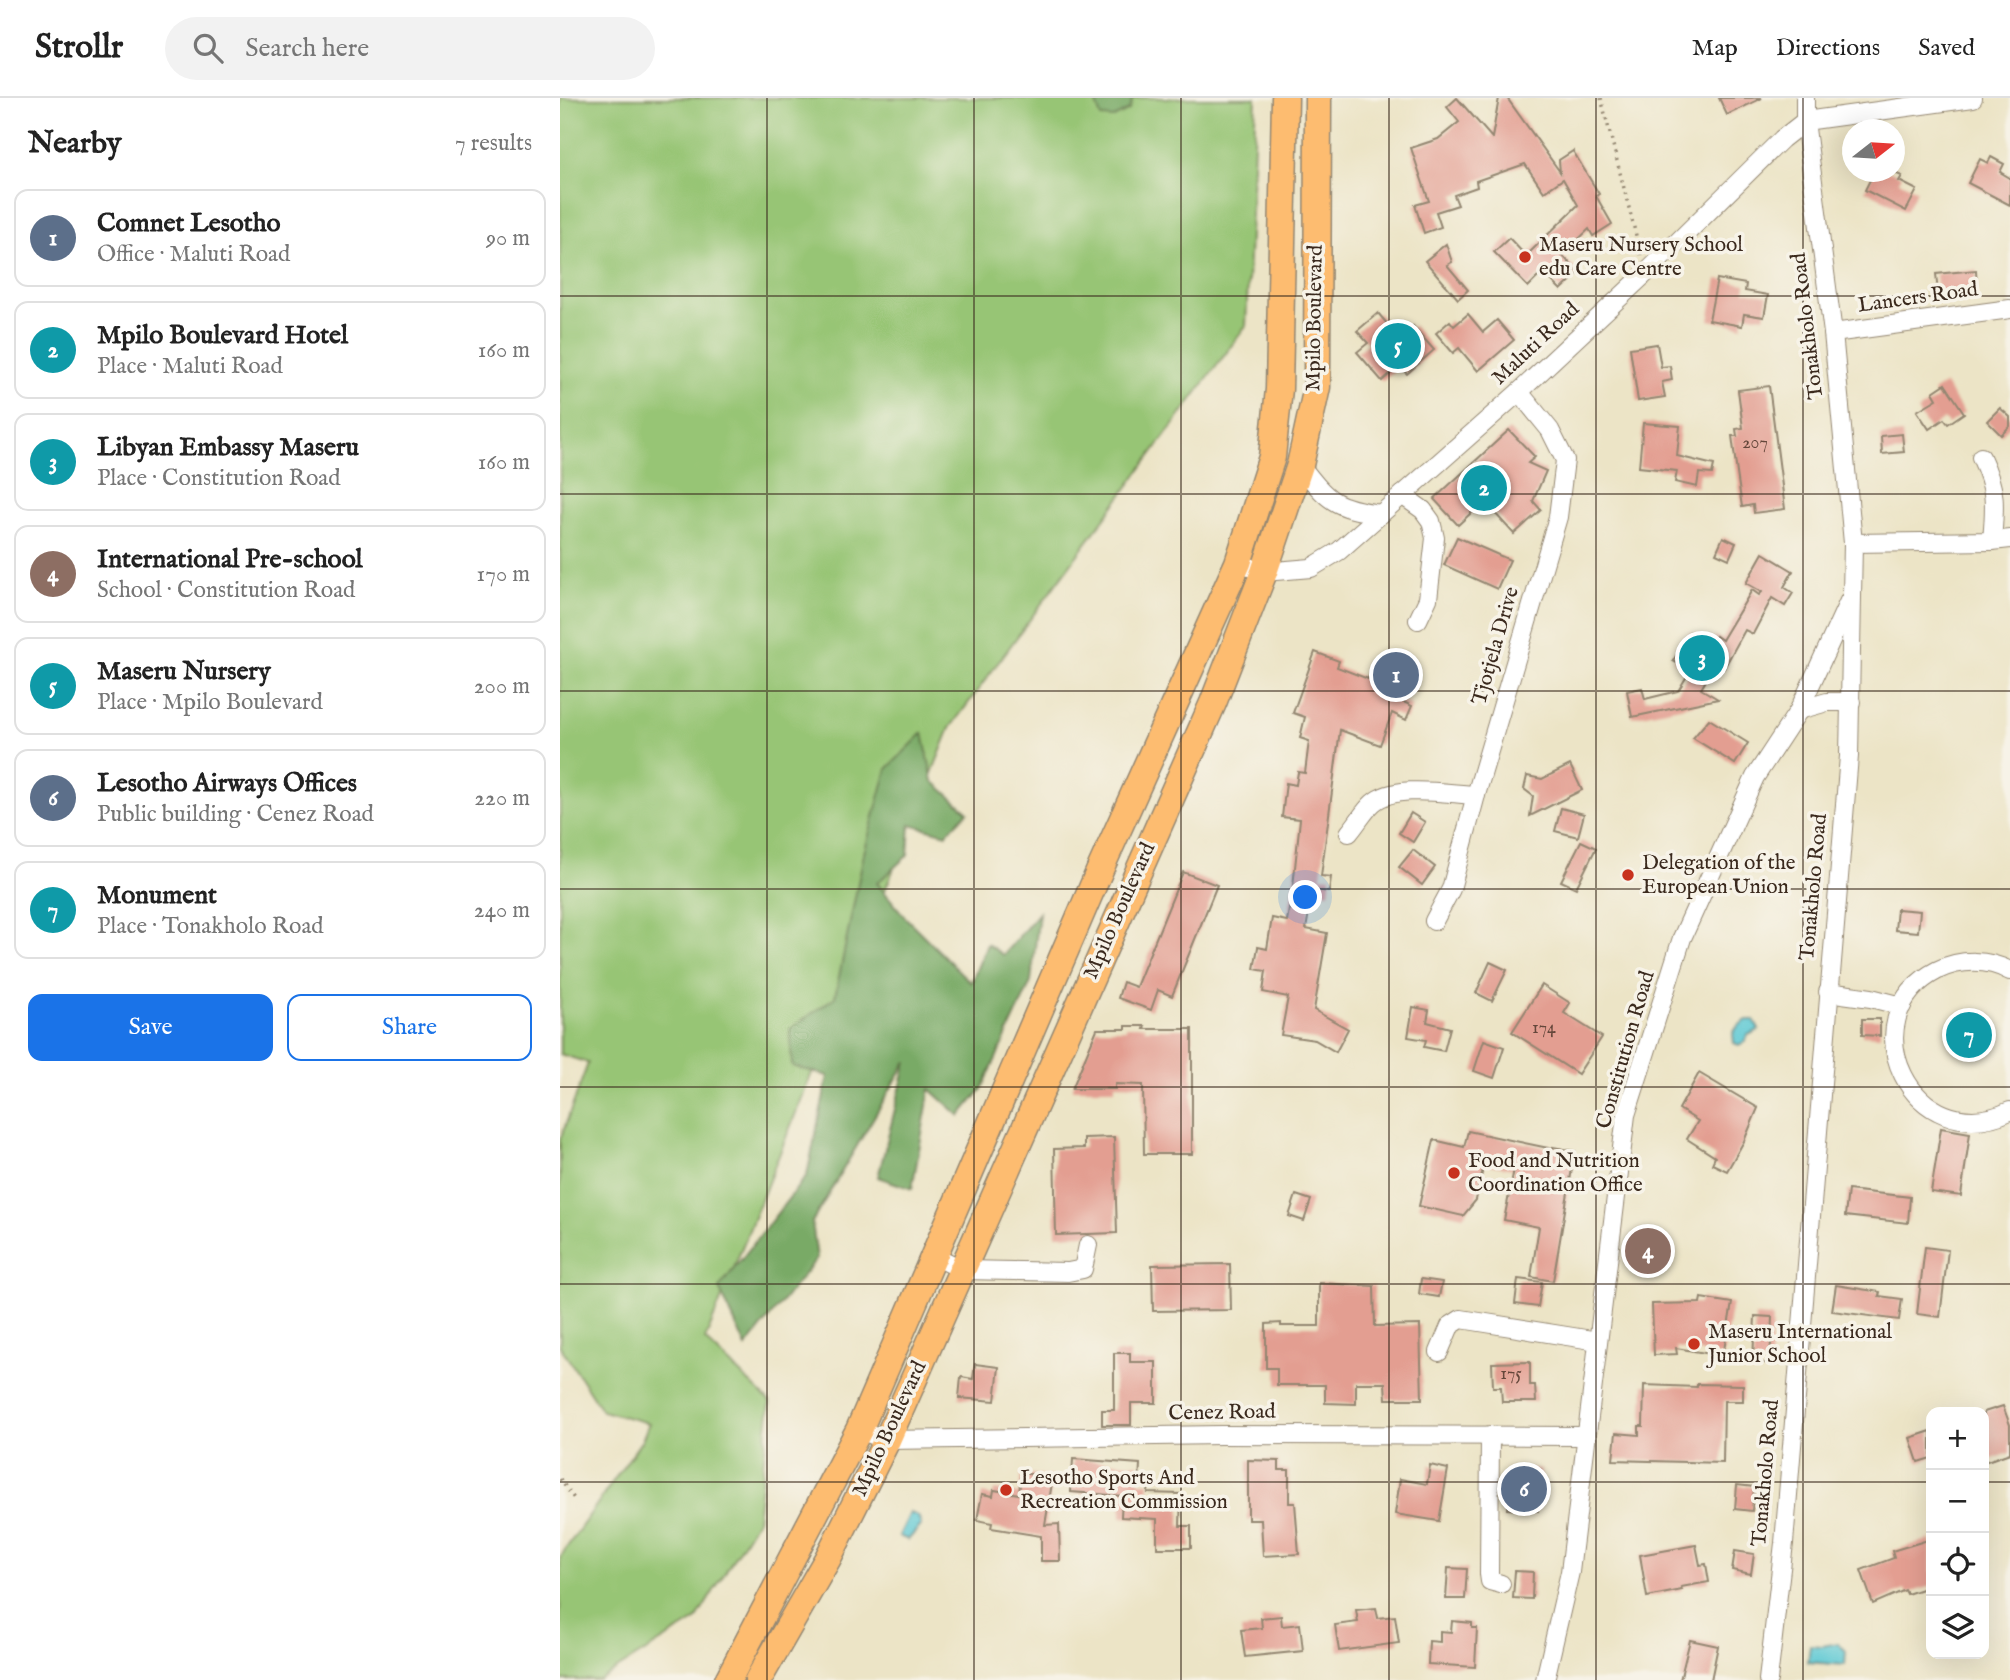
<!DOCTYPE html>
<meta charset="utf-8">
<style>
:root{--surface:#fff;--page:#f2f2f2;--text:#222;--muted:#767676;--line:#e0e0e0;--accent:#1a73e8}
body{margin:0;font-family:"IM FELL English",serif;background:var(--page);color:var(--text)}
.controls{position:absolute;right:21px;bottom:21px;display:grid;overflow:hidden;border-radius:14px;box-shadow:0 7px 28px #0002}
.controls button{width:63px;height:63px;display:grid;place-items:center;padding:0;border:0;border-bottom:2px solid var(--line);background:var(--surface);color:var(--text);font:35px sans-serif}
.compass{position:absolute;left:1282px;top:21px;width:63px;height:63px;border-radius:50%;background:var(--surface);box-shadow:0 7px 28px #0002;rotate:73deg}
.you{position:absolute;left:746px;top:800px;width:24px;height:24px;margin:-18px;border:5px solid #fff;border-radius:50%;background:#1a73e8;box-shadow:0 0 0 10px #1a73e833}
.badge{display:grid;place-items:center;width:46px;height:46px;border-radius:50%;background:var(--accent);color:#fff;font-size:23px;font-weight:700}
.pin{position:absolute;translate:-50% -50%;border:4px solid #fff;box-shadow:0 2px 7px #0006}
.list{margin:0;padding:0;list-style:none}
h2{display:flex;justify-content:space-between;align-items:center;height:91px;margin:0;padding:0 28px;font-size:30px}
h2 small{font-size:23px;font-weight:400;color:var(--muted)}
.list li{display:grid;grid-template-columns:46px 1fr auto;gap:21px;align-items:center;box-sizing:border-box;height:98px;margin:0 14px 14px;padding:0 14px;border:2px solid var(--line);border-radius:14px}
.list b{display:block;font-size:26px;white-space:nowrap}
.list p{margin:0;font-size:23px;white-space:nowrap;color:var(--muted)}
.list em{font-size:23px;font-style:normal;color:var(--muted)}
.actions{display:flex;gap:14px;padding:21px 28px}
.actions a{flex:1;padding:16px 0;border:2px solid var(--accent);border-radius:14px;text-align:center;font-size:24px;color:var(--accent)}
.actions .main{background:var(--accent);color:#fff}
.icon{flex:none;width:38px;height:38px;fill:none;stroke:currentColor;stroke-width:2;stroke-linecap:round;stroke-linejoin:round}
.map{position:relative;flex:none;width:1450px;height:1582px;overflow:hidden}
header{display:flex;align-items:center;gap:42px;box-sizing:border-box;height:98px;padding:0 35px;background:var(--surface);border-bottom:2px solid var(--line)}
header strong{font-size:33px}
nav{display:flex;gap:38px;margin-inline-start:auto;font-size:24px}
.search{width:490px;height:63px;background:var(--page);display:flex;align-items:center;gap:18px;box-sizing:border-box;padding:0 24px;border-radius:38px;color:var(--muted);font-size:26px}
main{display:flex}
aside{flex:1;background:var(--surface)}
.map>svg:first-child{display:block}
</style>
<header>
<strong>Strollr</strong>
<div class="search"><svg class="icon" aria-label="search" viewBox="0 0 24 24"><circle cx="10" cy="10" r="6"/><path d="M15 15l6 6"/></svg>Search here</div>
<nav><a>Map</a><a>Directions</a><a>Saved</a></nav>
</header>
<main>
<aside>
<h2>Nearby<small>7 results</small></h2>
<ul class="list">
<li><span class="badge" style="background:#5c6f8a">1</span><div><b>Comnet Lesotho</b><p>Office · Maluti Road</p></div><em>90 m</em></li>
<li><span class="badge" style="background:#0f9aa8">2</span><div><b>Mpilo Boulevard Hotel</b><p>Place · Maluti Road</p></div><em>160 m</em></li>
<li><span class="badge" style="background:#0f9aa8">3</span><div><b>Libyan Embassy Maseru</b><p>Place · Constitution Road</p></div><em>160 m</em></li>
<li><span class="badge" style="background:#8d6e63">4</span><div><b>International Pre-school</b><p>School · Constitution Road</p></div><em>170 m</em></li>
<li><span class="badge" style="background:#0f9aa8">5</span><div><b>Maseru Nursery</b><p>Place · Mpilo Boulevard</p></div><em>200 m</em></li>
<li><span class="badge" style="background:#5c6f8a">6</span><div><b>Lesotho Airways Offices</b><p>Public building · Cenez Road</p></div><em>220 m</em></li>
<li><span class="badge" style="background:#0f9aa8">7</span><div><b>Monument</b><p>Place · Tonakholo Road</p></div><em>240 m</em></li>
</ul>
<div class="actions"><a class="main">Save</a><a>Share</a></div>
</aside>
<div class="map">
<svg width="1450" height="1582" viewBox="0 0 1450 1582">
<rect width="100%" height="100%" fill="#f7f3e8"/>
<filter id="ink" filterUnits="userSpaceOnUse"><feTurbulence type="fractalNoise" baseFrequency=".0143" numOctaves="2"/><feDisplacementMap in="SourceGraphic" scale="14" xChannelSelector="R" yChannelSelector="G"/><feConvolveMatrix kernelMatrix="1 2 1 2 8 2 1 2 1" color-interpolation-filters="sRGB"/></filter>
<filter id="wash" filterUnits="userSpaceOnUse"><feTurbulence type="fractalNoise" baseFrequency=".00686" numOctaves="4" result="noise"/><feDisplacementMap in="SourceGraphic" scale="28" xChannelSelector="R" yChannelSelector="G"/><feGaussianBlur stdDeviation="1.57" result="paint"/><feColorMatrix in="noise" values="0 0 0 0 0 0 0 0 0 0 0 0 0 0 0 0 0 1.4 0 .05"/><feComposite in="paint" operator="in"/></filter>
<g filter="url(#wash)">
<rect width="100%" height="100%" fill="#ece4c6"/>
<path fill="#97c574" stroke="#697849" stroke-width="2" d="M0,0H696L686,228L390,630L145,1242L210,1304L197,1422L136,1522L39,1582H0V1459L82,1342L89,1325L42,1313L0,1248V1042L28,965L0,956Z"/>
<g fill="#79aa66" stroke="#5a6a42" stroke-width="2">
<path d="M534,0H573L569,12L554,20L541,19Z"/>
<path d="M363,635L373,683L408,714L386,736L350,726L348,757L317,785L345,819L411,885L427,846L443,857L479,815L471,884L422,991L400,1018L370,991L352,1091L318,1079L347,963L252,1124L257,1160L186,1249L159,1190L247,1077L268,978L232,968L230,931L275,899L304,755L327,671Z"/>
</g>
<g fill="#5dc9d4" stroke="#4c7a79" stroke-width="2">
<path d="M1187,922H1194L1199,932L1188,937L1184,944L1179,947L1174,945L1173,935L1178,928Z"/>
<path d="M350,1415L358,1418L361,1427L348,1442L339,1438Z"/>
<path d="M1278,1545L1286,1553L1285,1567L1248,1564L1250,1547L1262,1548Z"/>
</g>
<g id="blocks">
<g fill="#e39e91">
<path d="M897,0L932,40L939,0H947L1000,74L999,62L1013,53L1039,96L1036,98L1052,126L1033,138L1029,131L1002,157L1019,175L1001,192L983,174L968,189L934,154L949,140L966,158L1018,107L1003,81L984,94L965,66L916,83L917,89L894,97L898,107L876,114L881,129L864,135L855,107L869,103L851,50L878,41L899,24L887,9Z"/>
<path d="M1159,0H1202L1167,17Z"/>
<path d="M1431,59L1444,66L1440,74L1450,80V107L1408,85L1420,61L1428,65Z"/>
<path d="M1314,74H1332L1342,78L1339,83L1357,92L1346,113L1305,92Z"/>
<path d="M886,146L892,164L887,167L908,192L898,201L865,163Z"/>
<path d="M1416,172L1417,192L1378,195L1376,176Z"/>
<path d="M1157,181L1186,186L1185,193L1208,197L1204,219L1184,216L1182,228L1149,222Z"/>
<path d="M818,215L839,240L853,228L874,252L847,276L839,268L822,283L797,254L808,245L797,233Z"/>
<path d="M908,216L923,234L937,222L954,242L918,273L899,250L893,255L876,235L890,223L894,228Z"/>
<path d="M1097,246L1101,269L1110,268L1112,282L1102,284L1105,299L1078,303L1070,250Z"/>
<path d="M1385,286L1404,315L1388,326L1384,321L1369,331L1357,313L1377,301L1373,294Z"/>
<path d="M1209,288L1225,411L1194,415L1193,407L1182,409L1176,368L1172,338H1177L1176,331L1183,330L1178,292Z"/>
<path d="M1440,310L1450,319V328L1441,337L1427,323Z"/>
<path d="M1083,325L1120,328L1117,358L1154,367L1152,376L1139,375L1137,389L1115,384L1117,373L1079,369Z"/>
<path d="M949,332L975,359L968,365L986,373L973,403L981,412L954,436L924,403L898,427L874,401Z"/>
<path d="M1342,336L1344,354L1322,356L1321,338Z"/>
<path d="M897,439L950,462L937,491L884,467Z"/>
<path d="M1163,439L1176,445L1169,461L1156,455Z"/>
<path d="M1203,455L1233,473L1224,489L1233,495L1225,508L1212,500L1193,536L1185,532L1164,570L1156,565L1141,591L1158,601L1072,619L1067,593L1082,590L1085,601L1118,593L1130,573L1113,563L1130,534L1152,545L1156,538L1162,542L1192,492L1199,497L1202,494L1186,485Z"/>
<path d="M755,554L779,563L777,569L808,581L812,572L844,584L837,601L852,608L846,622L832,615L820,647L780,632L761,778L771,779L769,794L753,792L746,831L767,835L754,912L788,931L776,954L755,942L721,937L728,899L703,894L706,873L694,871L698,849L707,851L712,820L727,823L733,789L740,721L722,719L726,685L736,687L738,674L745,675L749,643L740,640L745,619L733,615Z"/>
<path d="M1149,621L1188,645L1175,666L1133,640Z"/>
<path d="M1010,667L1022,692L970,718L973,698L964,691L967,678L982,681Z"/>
<path d="M1001,710L1024,716L1018,739L995,733Z"/>
<path d="M851,715L865,724L853,744L839,735Z"/>
<path d="M1021,743L1036,750L1016,790L1001,783Z"/>
<path d="M853,752L875,769L862,787L839,769Z"/>
<path d="M623,774L657,787L612,898L598,892L591,912L558,900L563,884L576,889Z"/>
<path d="M1337,811L1360,813L1358,834L1335,832Z"/>
<path d="M930,864L947,872L932,903L916,895Z"/>
<path d="M982,887L1010,905L1004,915L1042,939L1018,976L952,934Z"/>
<path d="M853,909L869,912L867,924L890,930L884,953L864,949L866,942L848,939Z"/>
<path d="M1302,921H1320V938L1302,937Z"/>
<path d="M566,928H585L584,931H632V1056H584L583,987L555,986V991H512L537,931H566Z"/>
<path d="M924,942L944,949L934,980L914,973Z"/>
<path d="M1139,975L1198,1010L1184,1043L1167,1073L1152,1066L1155,1059L1127,1041L1138,1023L1119,1011Z"/>
<path d="M1381,1030L1410,1035L1401,1098L1371,1094Z"/>
<path d="M908,1033L993,1051V1049L1015,1053L993,1183L971,1179L979,1129L944,1122L954,1071L924,1066L916,1102L903,1118L859,1108L874,1042L904,1049Z"/>
<path d="M554,1039L557,1135L496,1137L494,1051L524,1050V1040Z"/>
<path d="M1288,1092L1350,1099L1348,1125L1285,1118Z"/>
<path d="M736,1097L751,1102L744,1123L729,1118Z"/>
<path d="M1365,1149L1388,1152L1380,1219L1357,1216Z"/>
<path d="M670,1166L671,1212L593,1213L592,1167Z"/>
<path d="M861,1181L882,1184L879,1199L859,1196Z"/>
<path d="M958,1181L982,1184L978,1209L955,1206Z"/>
<path d="M759,1185L814,1188L815,1228L860,1227L862,1301H826L825,1285H796V1306L765,1305V1287H717V1270H706V1226L721,1225V1228H759Z"/>
<path d="M1276,1187L1320,1194L1319,1198L1342,1201L1339,1222L1272,1213Z"/>
<path d="M1141,1200L1172,1205L1163,1258L1116,1250L1117,1256L1094,1257L1092,1206L1140,1205Z"/>
<path d="M1195,1218L1212,1219L1210,1266L1193,1263Z"/>
<path d="M554,1255H570V1264H596V1305H571V1327H542V1312H554Z"/>
<path d="M970,1264V1287H975L976,1304H942L941,1289H933L932,1265Z"/>
<path d="M415,1266L439,1269L435,1303L399,1300L401,1279L413,1281Z"/>
<path d="M1137,1286L1183,1287V1303H1164L1163,1365L1053,1362L1056,1335L1079,1337V1328H1083L1084,1287L1137,1289Z"/>
<path d="M1443,1308L1450,1327V1355L1424,1364V1314Z"/>
<path d="M1371,1333V1360L1358,1364L1350,1340Z"/>
<path d="M513,1361L580,1366L579,1384H589L588,1395L621,1396L620,1428H631V1450H597V1421L561,1419L562,1398L511,1394Z"/>
<path d="M688,1362L719,1363V1372H729V1405H735L739,1456L703,1458L701,1422H688Z"/>
<path d="M870,1367L888,1371L879,1423L835,1416L840,1381L867,1386Z"/>
<path d="M951,1370L981,1372L978,1413L947,1411Z"/>
<path d="M461,1375L493,1379L485,1427L499,1426L500,1463H481V1438L431,1430L432,1425L417,1422L422,1396L433,1398L434,1392L459,1396Z"/>
<path d="M1177,1387L1194,1389L1192,1413L1175,1411Z"/>
<path d="M1371,1441V1488L1347,1496L1345,1492L1313,1506L1301,1472L1334,1460L1332,1453Z"/>
<path d="M1136,1447L1140,1467L1146,1466L1149,1484L1121,1489L1122,1492L1087,1499L1080,1457Z"/>
<path d="M1175,1453L1194,1456L1191,1476L1172,1472Z"/>
<path d="M888,1470L907,1471L905,1501H886Z"/>
<path d="M955,1473L973,1474L972,1501L953,1500Z"/>
<path d="M816,1510L818,1520L835,1518L839,1545L779,1553L775,1527L798,1524L796,1512Z"/>
<path d="M721,1518L722,1528L740,1526L743,1553L685,1559L681,1532L702,1530L701,1520Z"/>
<path d="M892,1523L912,1525V1530H917L915,1569L868,1566L869,1543L880,1544V1533L891,1534Z"/>
<path d="M1130,1542L1158,1548L1151,1582H1120Z"/>
</g>
</g>
</g>
<g filter="url(#ink)">
<use href="#blocks" fill-opacity="0" stroke="#948772" stroke-width="2"/>
<g fill="none" stroke-linecap="round" stroke-linejoin="round">
<defs>
<g id="minor">
<path d="M1273,235L1450,211"/>
<path d="M1421,359C1437,393 1435,407 1432,443"/>
<path d="M740,367C768,403 774,410 821,416"/>
<path d="M842,397L863,412L871,423L875,440L868,501L858,522"/>
<path d="M1293,445L1432,443L1450,441"/>
<path d="M678,465L704,474L751,470L779,453L959,294L1085,176L1222,41L1245,23L1413,0"/>
<path d="M1239,612L1267,604H1291"/>
<path d="M789,735C797,726 804,713 813,705C836,685 888,696 916,697"/>
<path d="M874,823L891,791L916,697L998,419L1005,362L990,332L959,294"/>
<path d="M1450,873C1428,861 1401,861 1378,872C1286,919 1353,1058 1450,1013"/>
<path d="M1268,894L1311,900L1342,908"/>
<path d="M375,1158L403,1172L508,1174L523,1171L528,1147"/>
<path d="M879,1254L890,1228L901,1221L1038,1243"/>
<path d="M299,1332L327,1342L661,1337L1027,1338"/>
<path d="M930,1337L929,1476L930,1483L941,1486"/>
<path d="M985,1582L1010,1474L1066,1017L1122,840L1195,679L1239,612L1289,503"/>
<path d="M1208,1582L1224,1445L1289,658L1293,445L1273,235L1245,23V0"/>
</g>
<g id="highway">
<path d="M168,1582L299,1332L542,767L678,465L712,359L719,291L725,0"/>
<path d="M198,1582L268,1460L327,1342L653,605L704,474L740,367L757,289L758,0"/>
</g>
</defs>
<use href="#minor" stroke="#948772" stroke-width="20"/>
<use href="#highway" stroke="#948772" stroke-width="29"/>
<g stroke="#948772" stroke-width="3.5" stroke-dasharray="2 5" stroke-linecap="butt">
<path d="M1041,0L1081,157"/>
<path d="M0,1381L15,1402"/>
</g>
<use href="#minor" stroke="#fff" stroke-width="18"/>
<use href="#highway" stroke="#fdbc70" stroke-width="26"/>
</g>
</g>
<path fill="none" stroke="#3b2a1e" stroke-width="2" stroke-opacity="0.55" d="M207,0V1582M414,0V1582M621,0V1582M829,0V1582M1036,0V1582M1243,0V1582M0,198H1450M0,396H1450M0,593H1450M0,791H1450M0,989H1450M0,1186H1450M0,1384H1371M1424,1384H1450"/>
<g fill="#c8321e" stroke="#f7f3e8" stroke-width="2.5">
<circle cx="965" cy="159" r="7"/>
<circle cx="1068" cy="777" r="7"/>
<circle cx="894" cy="1075" r="7"/>
<circle cx="1134" cy="1246" r="7"/>
<circle cx="446" cy="1392" r="7"/>
</g>
<g text-anchor="middle" dominant-baseline="central" stroke-width="7" stroke-linejoin="round" paint-order="stroke">
<g font-size="18" fill="#65473b">
<text x="1195" y="345">207</text>
<text x="984" y="930">174</text>
<text x="951" y="1276">175</text>
</g>
<g font-size="21" fill="#3b2a1e" stroke="#f7f3e8" text-anchor="start">
<text x="979" y="147">Maseru Nursery School<tspan x="979" dy="24">edu Care Centre</tspan></text>
<text x="1082" y="765">Delegation of the<tspan x="1082" dy="24">European Union</tspan></text>
<text x="908" y="1063">Food and Nutrition<tspan x="908" dy="24">Coordination Office</tspan></text>
<text x="1148" y="1234">Maseru International<tspan x="1148" dy="24">Junior School</tspan></text>
<text x="460" y="1380">Lesotho Sports And<tspan x="460" dy="24">Recreation Commission</tspan></text>
</g>
<g font-size="21" fill="#3b2a1e" stroke="#f7f3e8">
<text transform="translate(1358 200) rotate(-8)">Lancers Road</text>
<text transform="translate(755 220) rotate(-89)">Mpilo Boulevard</text>
<text transform="translate(1248 228) rotate(-97)">Tonakholo Road</text>
<text transform="translate(976 246) rotate(-43)">Maluti Road</text>
<text transform="translate(936 548) rotate(-74)">Tjotjela Drive</text>
<text transform="translate(1254 789) rotate(-85)">Tonakholo Road</text>
<text transform="translate(560 813) rotate(-66)">Mpilo Boulevard</text>
<text transform="translate(1066 952) rotate(-74)">Constitution Road</text>
<text transform="translate(662 1315) rotate(-1)">Cenez Road</text>
<text transform="translate(330 1331) rotate(-65)">Mpilo Boulevard</text>
<text transform="translate(1206 1375) rotate(-85)">Tonakholo Road</text>
</g>
</g>
</svg>
<div class="controls">
<button>+</button>
<button>−</button>
<button><svg class="icon" aria-label="locate" viewBox="0 0 24 24"><circle cx="12" cy="12" r="6"/><path d="M12 2v4M12 18v4M2 12h4M18 12h4"/></svg></button>
<button><svg class="icon" aria-label="layers" viewBox="0 0 24 24"><path d="M12 4l9 5-9 5-9-5zM3 14l9 5 9-5"/></svg></button>
</div>
<svg class="compass" viewBox="-18 -18 36 36"><path d="M0-13l5 13h-10z" fill="#e53935"/><path d="M0 13l5-13h-10z" fill="#767676"/></svg>
<div class="you"></div>
<div class="pin badge" style="left:836px;top:577px;background:#5c6f8a">1</div>
<div class="pin badge" style="left:924px;top:390px;background:#0f9aa8">2</div>
<div class="pin badge" style="left:1142px;top:560px;background:#0f9aa8">3</div>
<div class="pin badge" style="left:1088px;top:1153px;background:#8d6e63">4</div>
<div class="pin badge" style="left:838px;top:248px;background:#0f9aa8">5</div>
<div class="pin badge" style="left:964px;top:1391px;background:#5c6f8a">6</div>
<div class="pin badge" style="left:1409px;top:937px;background:#0f9aa8">7</div>
</div>
</main>
